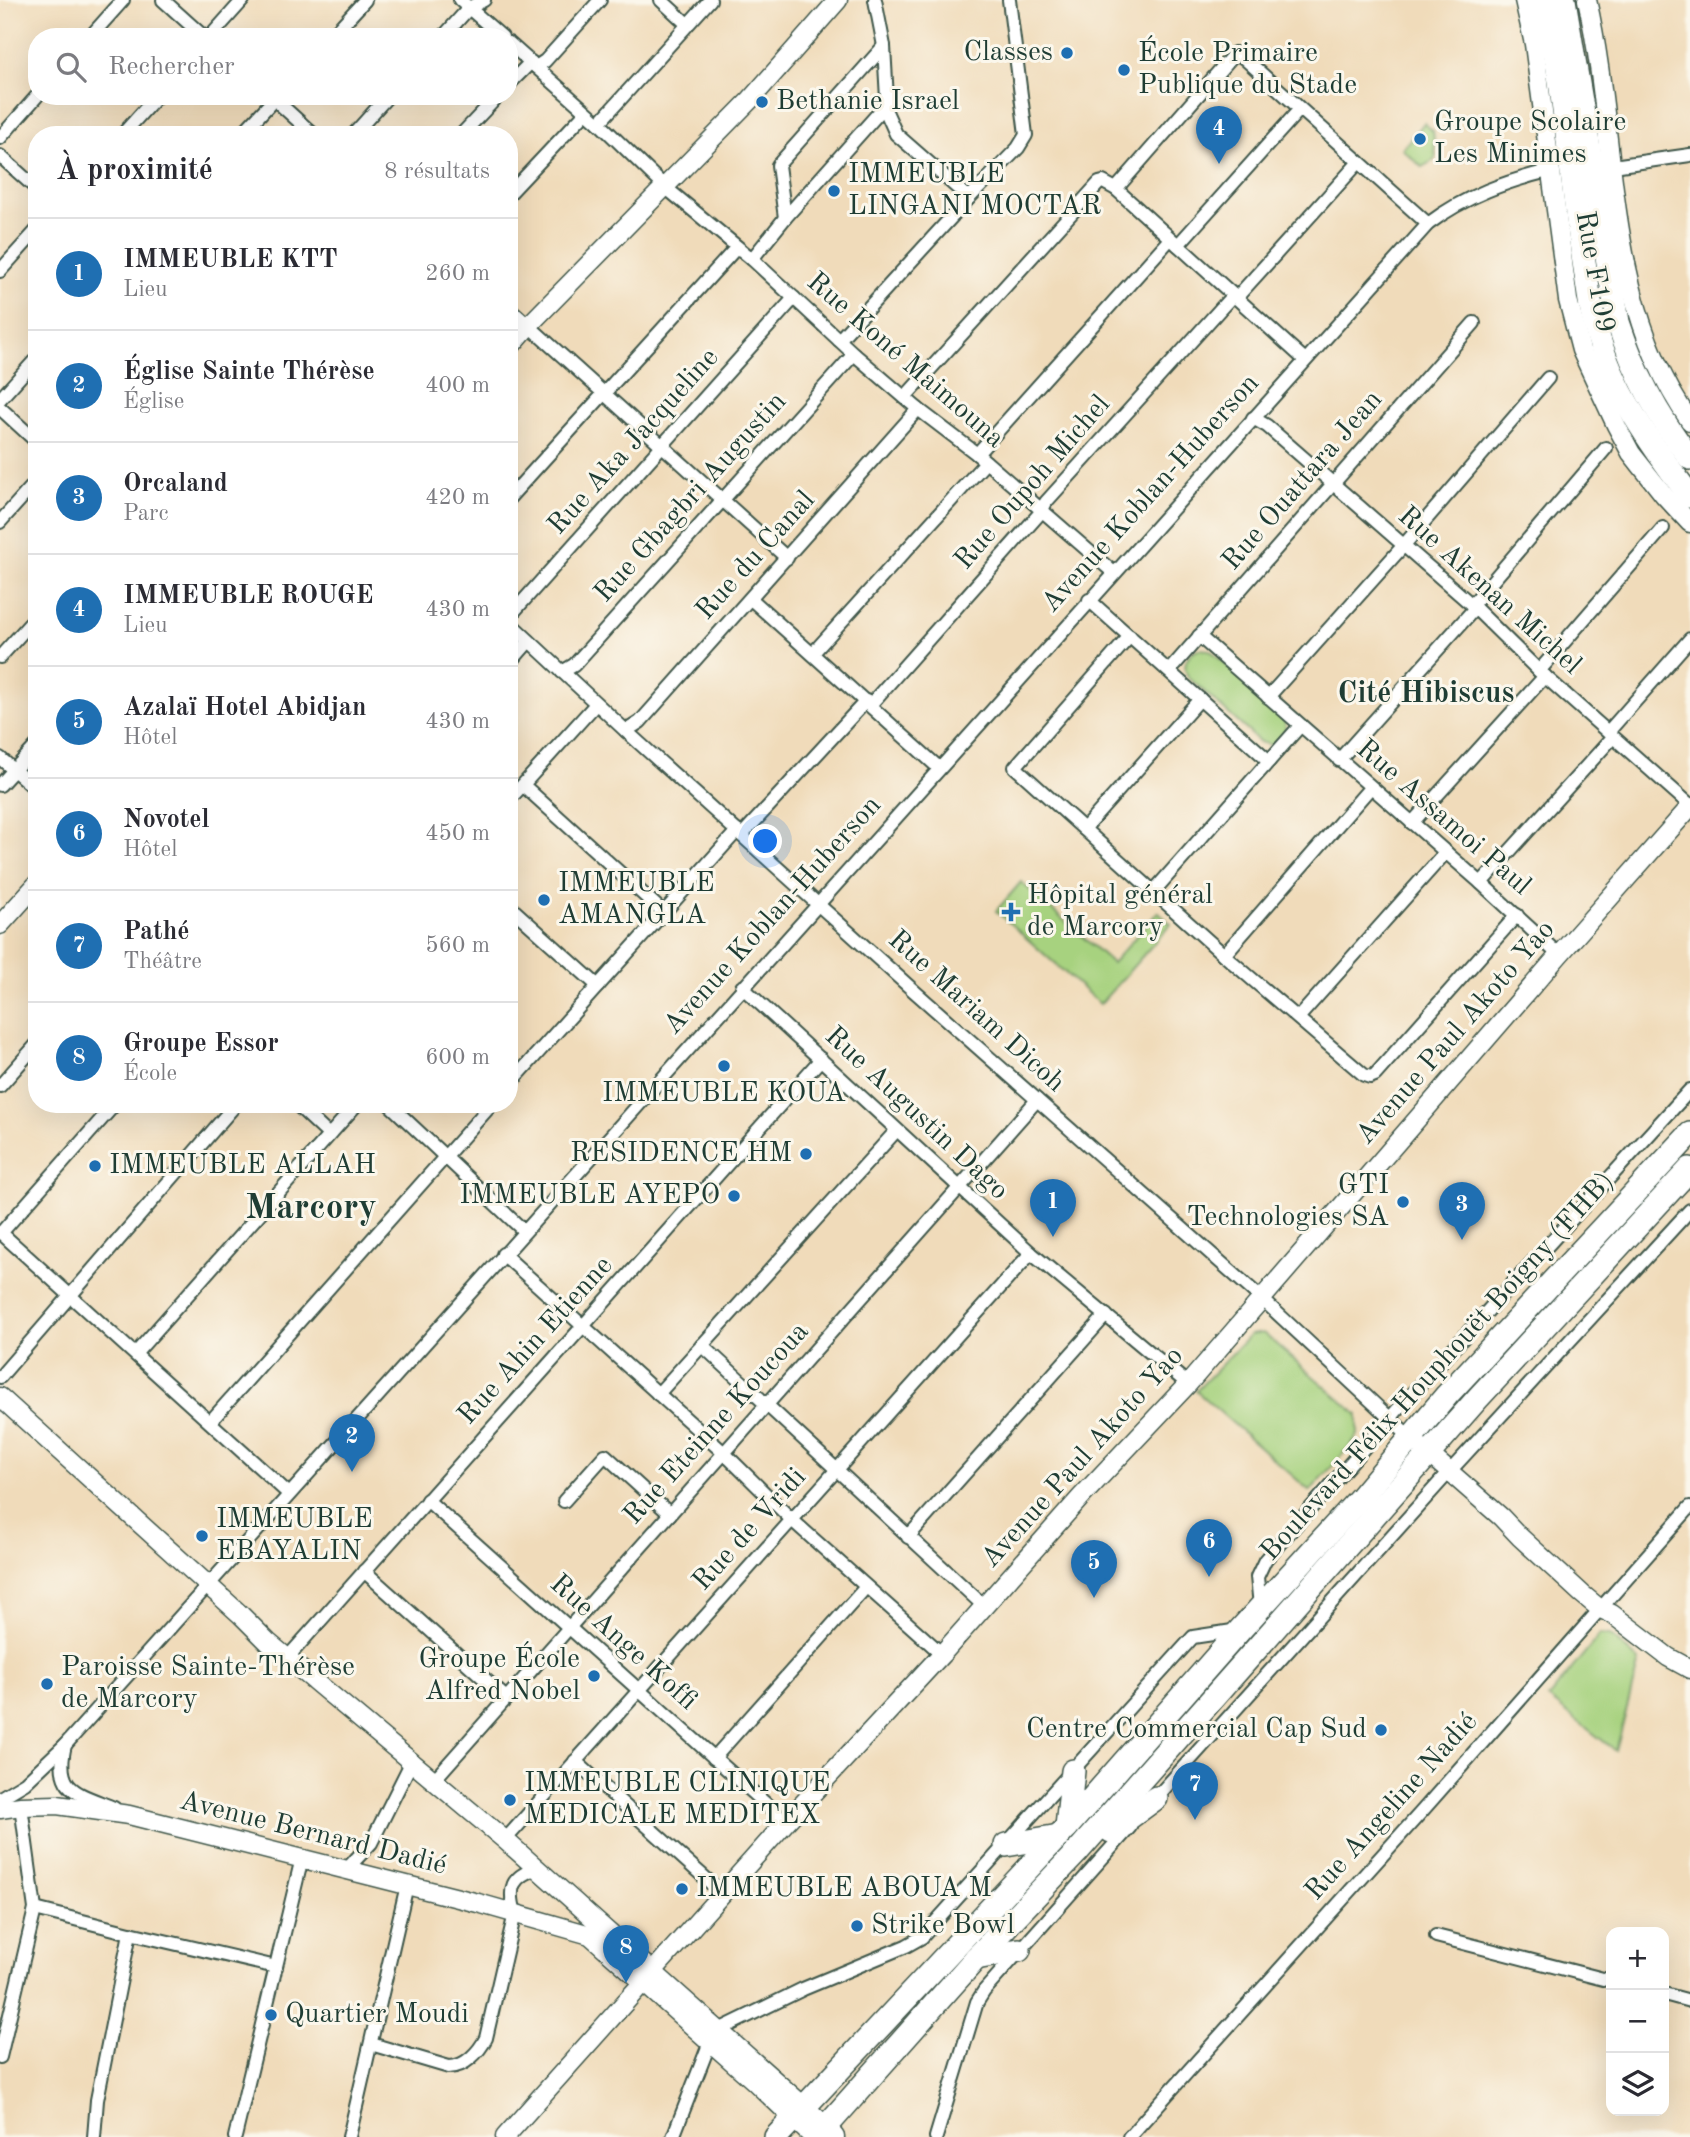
<!DOCTYPE html>
<html lang="fr">
<meta charset="utf-8">
<style>
:root{--surface:#fff;--page:#f2f2f3;--text:#2b2b33;--muted:#7c7c81;--line:#e1e1e2;--accent:#1f6fb2}
body{margin:0;font-family:"Old Standard TT",serif;background:var(--page);color:var(--text)}
.controls{position:absolute;right:21px;bottom:21px;display:grid;overflow:hidden;border-radius:14px;box-shadow:0 7px 28px #0002}
.controls button{width:63px;height:63px;display:grid;place-items:center;padding:0;border:0;border-bottom:2px solid var(--line);background:var(--surface);color:var(--text);font:35px sans-serif}
.you{position:absolute;left:766px;top:842px;width:24px;height:24px;margin:-18px;border:5px solid #fff;border-radius:50%;background:#1a73e8;box-shadow:0 0 0 10px #1a73e833}
.badge{display:grid;place-items:center;width:46px;height:46px;border-radius:50%;background:var(--accent);color:#fff;font-size:23px;font-weight:700}
.pin{position:absolute;translate:-50% -58px;filter:drop-shadow(0 2px 4px #0008)}
.pin::after{content:'';position:absolute;top:37px;width:24px;height:21px;background:inherit;clip-path:polygon(0 0,100% 0,50% 100%)}
.list{margin:0;padding:0;list-style:none}
h2{display:flex;justify-content:space-between;align-items:center;height:91px;margin:0;padding:0 28px;font-size:30px}
h2 small{font-size:23px;font-weight:400;color:var(--muted)}
.list li{display:grid;grid-template-columns:46px 1fr auto;gap:21px;align-items:center;box-sizing:border-box;height:112px;padding:0 28px;border-top:2px solid var(--line)}
.list b{display:block;font-size:26px;white-space:nowrap}
.list p{margin:0;font-size:23px;white-space:nowrap;color:var(--muted)}
.list em{font-size:23px;font-style:normal;color:var(--muted)}
.icon{flex:none;width:38px;height:38px;fill:none;stroke:currentColor;stroke-width:2;stroke-linecap:round;stroke-linejoin:round}
.map{position:relative;flex:none;width:1690px;height:2137px;overflow:hidden}
.search{position:absolute;background:var(--surface);box-shadow:0 7px 28px #0002;left:28px;top:28px;width:490px;height:77px;display:flex;align-items:center;gap:18px;box-sizing:border-box;padding:0 24px;border-radius:28px;color:var(--muted);font-size:26px}
.panel{position:absolute;background:var(--surface);box-shadow:0 7px 28px #0002;left:28px;top:126px;width:490px;height:987px;border-radius:28px}
.map>svg:first-child{display:block}
</style>
<div class="map">
<svg width="1690" height="2137" viewBox="0 0 1690 2137">
<rect width="100%" height="100%" fill="#fbf7ec"/>
<filter id="ink" filterUnits="userSpaceOnUse"><feTurbulence type="fractalNoise" baseFrequency=".0143" numOctaves="2"/><feDisplacementMap in="SourceGraphic" scale="14" xChannelSelector="R" yChannelSelector="G"/><feConvolveMatrix kernelMatrix="1 2 1 2 8 2 1 2 1" color-interpolation-filters="sRGB"/></filter>
<filter id="wash" filterUnits="userSpaceOnUse"><feTurbulence type="fractalNoise" baseFrequency=".00686" numOctaves="4" result="noise"/><feDisplacementMap in="SourceGraphic" scale="28" xChannelSelector="R" yChannelSelector="G"/><feGaussianBlur stdDeviation="1.57" result="paint"/><feColorMatrix in="noise" values="0 0 0 0 0 0 0 0 0 0 0 0 0 0 0 0 0 1.4 0 .05"/><feComposite in="paint" operator="in"/></filter>
<g filter="url(#wash)">
<rect width="100%" height="100%" fill="#f0dbba"/>
<g fill="#a7d27f" stroke="#63885a" stroke-width="2">
<path d="M1424,123L1433,131L1436,159L1422,167L1402,149Z"/>
<path d="M1198,649L1210,650L1283,717C1289,729 1284,741 1271,745L1260,742L1188,677C1182,665 1186,654 1198,649Z"/>
<path d="M1021,882L1112,963L1158,912L1171,924L1100,1004L996,911Z"/>
<path d="M1263,1333L1358,1415V1435L1353,1443L1310,1491L1196,1391L1250,1335Z"/>
<path d="M1600,1634L1610,1635L1639,1661L1616,1751L1548,1698Z"/>
</g>
</g>
<g filter="url(#ink)">
<g fill="none" stroke-linecap="round" stroke-linejoin="round">
<defs>
<g id="street">
<path d="M163,0L204,37"/>
<path d="M460,0L502,37"/>
<path d="M661,0L687,24"/>
<path d="M90,37L123,0"/>
<path d="M210,37L243,0"/>
<path d="M331,37L365,0"/>
<path d="M443,37L469,8L484,0"/>
<path d="M509,43L599,123L665,187L752,259L854,354L918,409L977,454L1114,573"/>
<path d="M536,67L545,61L600,0"/>
<path d="M509,84L531,62"/>
<path d="M271,96L314,135"/>
<path d="M884,107L896,134L969,198"/>
<path d="M599,123L710,0"/>
<path d="M122,135L157,96"/>
<path d="M241,135L277,96"/>
<path d="M353,135L388,96"/>
<path d="M461,135L498,96"/>
<path d="M0,138L37,96"/>
<path d="M0,156L37,189"/>
<path d="M1613,166L1690,155"/>
<path d="M1116,189L1305,360"/>
<path d="M509,194L586,112"/>
<path d="M785,218L778,165L884,46"/>
<path d="M1178,245L1300,109"/>
<path d="M752,259L785,218L884,107L887,99L884,46L875,0"/>
<path d="M0,271L37,230"/>
<path d="M1236,298L1359,162"/>
<path d="M509,308L787,558"/>
<path d="M839,340L969,198L1018,148L1026,135L1009,0"/>
<path d="M905,397L1099,183L1103,182L1116,189L1235,53L1244,58L1428,224"/>
<path d="M0,399L37,358"/>
<path d="M0,408L37,442"/>
<path d="M1253,418L1267,426L1472,605L1539,671L1690,805"/>
<path d="M977,454L1170,239"/>
<path d="M509,498L737,247"/>
<path d="M0,522L37,481"/>
<path d="M751,599L939,768"/>
<path d="M1089,600L1269,761"/>
<path d="M1472,605L1606,448"/>
<path d="M509,617L794,298"/>
<path d="M509,622L626,731L914,991L1261,1298L1411,1438"/>
<path d="M1130,636L1015,767L1224,955L1364,1075L1370,1077L1375,1075L1517,915"/>
<path d="M1199,636L1481,883L1559,955"/>
<path d="M813,653L986,462"/>
<path d="M0,657L37,616"/>
<path d="M509,664L529,641"/>
<path d="M1169,671L1474,323"/>
<path d="M1539,671L1663,528"/>
<path d="M562,672L574,665L854,354"/>
<path d="M1268,697L1404,545L1548,378"/>
<path d="M870,705L1041,512L1046,502L1233,295"/>
<path d="M626,731L640,722L918,409"/>
<path d="M1608,732L1690,639"/>
<path d="M0,758L37,790"/>
<path d="M1339,760L1475,608"/>
<path d="M0,785L37,745"/>
<path d="M523,785L664,913"/>
<path d="M509,800L596,704"/>
<path d="M1412,823L1545,676"/>
<path d="M1084,829L1200,699"/>
<path d="M742,835L866,701"/>
<path d="M1481,883L1613,737"/>
<path d="M1153,892L1300,726"/>
<path d="M509,906L598,986"/>
<path d="M1224,955L1370,788"/>
<path d="M742,987L1031,1253L1188,1384"/>
<path d="M1298,1018L1446,852"/>
<path d="M509,1085L737,831"/>
<path d="M0,1086L37,1044"/>
<path d="M296,1104L329,1135"/>
<path d="M389,1104L524,1231"/>
<path d="M0,1232L289,1494"/>
<path d="M1,1233L115,1104"/>
<path d="M503,1254L724,1453L792,1520L942,1654"/>
<path d="M702,1345L984,1606"/>
<path d="M136,1353L357,1104"/>
<path d="M0,1377L236,1104"/>
<path d="M658,1394L896,1131"/>
<path d="M210,1422L492,1104"/>
<path d="M427,1500L786,1822"/>
<path d="M564,1501L605,1455L670,1514"/>
<path d="M908,1537L1106,1315"/>
<path d="M364,1571L506,1698"/>
<path d="M1260,1606L1257,1577L1265,1560L1407,1399L1690,1090"/>
<path d="M288,1657L821,1059"/>
<path d="M65,1745C54,1791 77,1793 114,1808"/>
<path d="M714,1758L866,1587"/>
<path d="M575,1761L723,1894"/>
<path d="M434,1780L1037,1100"/>
<path d="M0,1798L25,1783L65,1745L1428,224C1465,196 1507,181 1552,170"/>
<path d="M1154,1800L1450,1471L1690,1210"/>
<path d="M505,1840L1031,1253"/>
<path d="M346,1870L371,1843L412,1761"/>
<path d="M35,1909L130,1933L276,1967"/>
<path d="M1436,1936L1611,1981"/>
<path d="M1664,1994L1690,2001"/>
<path d="M719,2030L803,1989L906,1946L922,1937L1193,1637L1239,1630"/>
<path d="M371,2044L449,2067C465,2067 479,2052 486,2038L515,1913C508,1888 511,1877 537,1868"/>
<path d="M0,2057L35,1909L21,1806"/>
<path d="M94,2137L97,2100L130,1933"/>
<path d="M235,2137L302,1858"/>
<path d="M349,2137L407,1885"/>
<path d="M673,2137L710,2042"/>
<path d="M936,2137L977,2002L984,1991L1130,1827"/>
<path d="M1129,2137L1423,1810L1690,1507"/>
</g>
<g id="secondary">
<path d="M1524,0L1534,44L1568,300L1581,350L1616,425L1631,453L1664,495L1690,523"/>
<path d="M1587,0C1619,140 1603,299 1690,421"/>
<path d="M509,348L529,325L751,99L838,0"/>
<path d="M0,925L37,884"/>
<path d="M0,1397L241,1615L268,1642L505,1840L827,2127L835,2137"/>
<path d="M1421,1447L1501,1517L1520,1537L1582,1594L1599,1608L1612,1614L1668,1657L1690,1669"/>
<path d="M0,1809L21,1806L57,1805L129,1815L478,1903L590,1935L753,2080L813,2137"/>
<path d="M505,2137L786,1822L942,1654L1081,1497L1188,1384L1559,955L1690,807"/>
</g>
<g id="highway">
<path d="M1544,0C1566,88 1570,179 1585,268C1588,287 1590,307 1595,325C1611,388 1651,445 1690,496"/>
<path d="M1564,0L1618,322C1634,372 1657,416 1690,458"/>
<path d="M1067,1827L1073,1771"/>
<path d="M1111,1831L1156,1798"/>
<path d="M1006,1845L1059,1836"/>
<path d="M976,1958L1019,1950"/>
<path d="M776,2137L1067,1827L1240,1630L1361,1497L1447,1395L1690,1134"/>
<path d="M817,2137L976,1958L1078,1851L1478,1398L1690,1169"/>
</g>
</defs>
<use href="#street" stroke="#3e5548" stroke-width="16"/>
<use href="#secondary" stroke="#3e5548" stroke-width="21"/>
<use href="#highway" stroke="#3e5548" stroke-width="26"/>
<use href="#street" stroke="#fff" stroke-width="12"/>
<use href="#secondary" stroke="#fff" stroke-width="18"/>
<use href="#highway" stroke="#fff" stroke-width="23"/>
</g>
</g>
<g fill="#1f6fb2" stroke="#fbf7ec" stroke-width="2.5">
<circle cx="1067" cy="53" r="7"/>
<circle cx="1124" cy="70" r="7"/>
<circle cx="762" cy="102" r="7"/>
<circle cx="1420" cy="139" r="7"/>
<circle cx="834" cy="191" r="7"/>
<circle cx="544" cy="900" r="7"/>
<path d="M1007.5 901.5h7v7h7v7h-7v7h-7v-7h-7v-7h7z"/>
<circle cx="724" cy="1066" r="7"/>
<circle cx="806" cy="1154" r="7"/>
<circle cx="95" cy="1166" r="7"/>
<circle cx="734" cy="1196" r="7"/>
<circle cx="1403" cy="1202" r="7"/>
<circle cx="202" cy="1536" r="7"/>
<circle cx="594" cy="1676" r="7"/>
<circle cx="47" cy="1684" r="7"/>
<circle cx="1381" cy="1730" r="7"/>
<circle cx="510" cy="1800" r="7"/>
<circle cx="682" cy="1889" r="7"/>
<circle cx="857" cy="1926" r="7"/>
<circle cx="271" cy="2015" r="7"/>
</g>
<g text-anchor="middle" dominant-baseline="central" stroke-width="6" stroke-linejoin="round" paint-order="stroke">
<g font-size="28" fill="#1f3d34" stroke="#fbf7ec" text-anchor="start">
<text x="1053" y="53" text-anchor="end">Classes</text>
<text x="1138" y="54">École Primaire<tspan x="1138" dy="32">Publique du Stade</tspan></text>
<text x="776" y="102">Bethanie Israel</text>
<text x="1434" y="123">Groupe Scolaire<tspan x="1434" dy="32">Les Minimes</tspan></text>
<text x="848" y="175">IMMEUBLE<tspan x="848" dy="32">LINGANI MOCTAR</tspan></text>
<text x="558" y="884">IMMEUBLE<tspan x="558" dy="32">AMANGLA</tspan></text>
<text x="1027" y="896">Hôpital général<tspan x="1027" dy="32">de Marcory</tspan></text>
<text x="724" y="1094" text-anchor="middle">IMMEUBLE KOUA</text>
<text x="792" y="1154" text-anchor="end">RESIDENCE HM</text>
<text x="109" y="1166">IMMEUBLE ALLAH</text>
<text x="1389" y="1186" text-anchor="end">GTI<tspan x="1389" dy="32">Technologies SA</tspan></text>
<text x="720" y="1196" text-anchor="end">IMMEUBLE AYEPO</text>
<text x="216" y="1520">IMMEUBLE<tspan x="216" dy="32">EBAYALIN</tspan></text>
<text x="580" y="1660" text-anchor="end">Groupe École<tspan x="580" dy="32">Alfred Nobel</tspan></text>
<text x="61" y="1668">Paroisse Sainte-Thérèse<tspan x="61" dy="32">de Marcory</tspan></text>
<text x="1367" y="1730" text-anchor="end">Centre Commercial Cap Sud</text>
<text x="524" y="1784">IMMEUBLE CLINIQUE<tspan x="524" dy="32">MEDICALE MEDITEX</tspan></text>
<text x="696" y="1889">IMMEUBLE ABOUA M</text>
<text x="871" y="1926">Strike Bowl</text>
<text x="285" y="2015">Quartier Moudi</text>
</g>
<g font-size="28" fill="#1f3d34" stroke="#fbf7ec">
<text transform="translate(1594 272) rotate(80)">Rue F109</text>
<text transform="translate(905 361) rotate(41)">Rue Koné Maimouna</text>
<text transform="translate(634 442) rotate(-48)">Rue Aka Jacqueline</text>
<text transform="translate(1303 481) rotate(-49)">Rue Ouattara Jean</text>
<text transform="translate(1033 483) rotate(-49)">Rue Oupoh Michel</text>
<text transform="translate(1151 494) rotate(-48)">Avenue Koblan-Huberson</text>
<text transform="translate(691 498) rotate(-48)">Rue Gbagbri Augustin</text>
<text transform="translate(756 556) rotate(-48)">Rue du Canal</text>
<text transform="translate(1489 591) rotate(42)">Rue Akenan Michel</text>
<text transform="translate(1443 818) rotate(41)">Rue Assamoi Paul</text>
<text transform="translate(773 916) rotate(-48)">Avenue Koblan-Huberson</text>
<text transform="translate(976 1012) rotate(42)">Rue Mariam Dicoh</text>
<text transform="translate(1456 1033) rotate(-49)">Avenue Paul Akoto Yao</text>
<text transform="translate(916 1114) rotate(43)">Rue Augustin Dago</text>
<text transform="translate(536 1341) rotate(-48)">Rue Ahin Etienne</text>
<text transform="translate(1438 1367) rotate(-48)">Boulevard Félix Houphouët Boigny (FHB)</text>
<text transform="translate(717 1424) rotate(-48)">Rue Eteinne Koucoua</text>
<text transform="translate(1083 1458) rotate(-48)">Avenue Paul Akoto Yao</text>
<text transform="translate(750 1530) rotate(-48)">Rue de Vridi</text>
<text transform="translate(623 1643) rotate(42)">Rue Ange Koffi</text>
<text transform="translate(1392 1807) rotate(-48)">Rue Angeline Nadié</text>
<text transform="translate(313 1834) rotate(14)">Avenue Bernard Dadié</text>
</g>
<g font-size="30" font-weight="bold" fill="#1f3d34" stroke="#fbf7ec">
<text x="1426" y="694">Cité Hibiscus</text>
</g>
<g font-size="35" font-weight="bold" fill="#1f3d34" stroke="#fbf7ec">
<text x="311" y="1208">Marcory</text>
</g>
</g>
</svg>
<div class="controls">
<button>+</button>
<button>−</button>
<button><svg class="icon" aria-label="layers" viewBox="0 0 24 24"><path d="M12 4l9 5-9 5-9-5zM3 14l9 5 9-5"/></svg></button>
</div>
<div class="you"></div>
<div class="pin badge" style="left:1053px;top:1237px">1</div>
<div class="pin badge" style="left:352px;top:1472px">2</div>
<div class="pin badge" style="left:1462px;top:1240px">3</div>
<div class="pin badge" style="left:1219px;top:164px">4</div>
<div class="pin badge" style="left:1094px;top:1598px">5</div>
<div class="pin badge" style="left:1209px;top:1577px">6</div>
<div class="pin badge" style="left:1195px;top:1820px">7</div>
<div class="pin badge" style="left:626px;top:1983px">8</div>
<div class="search"><svg class="icon" aria-label="search" viewBox="0 0 24 24"><circle cx="10" cy="10" r="6"/><path d="M15 15l6 6"/></svg>Rechercher</div>
<section class="panel">
<h2>À proximité<small>8 résultats</small></h2>
<ul class="list">
<li><span class="badge">1</span><div><b>IMMEUBLE KTT</b><p>Lieu</p></div><em>260 m</em></li>
<li><span class="badge">2</span><div><b>Église Sainte Thérèse</b><p>Église</p></div><em>400 m</em></li>
<li><span class="badge">3</span><div><b>Orcaland</b><p>Parc</p></div><em>420 m</em></li>
<li><span class="badge">4</span><div><b>IMMEUBLE ROUGE</b><p>Lieu</p></div><em>430 m</em></li>
<li><span class="badge">5</span><div><b>Azalaï Hotel Abidjan</b><p>Hôtel</p></div><em>430 m</em></li>
<li><span class="badge">6</span><div><b>Novotel</b><p>Hôtel</p></div><em>450 m</em></li>
<li><span class="badge">7</span><div><b>Pathé</b><p>Théâtre</p></div><em>560 m</em></li>
<li><span class="badge">8</span><div><b>Groupe Essor</b><p>École</p></div><em>600 m</em></li>
</ul>
</section>
</div>
